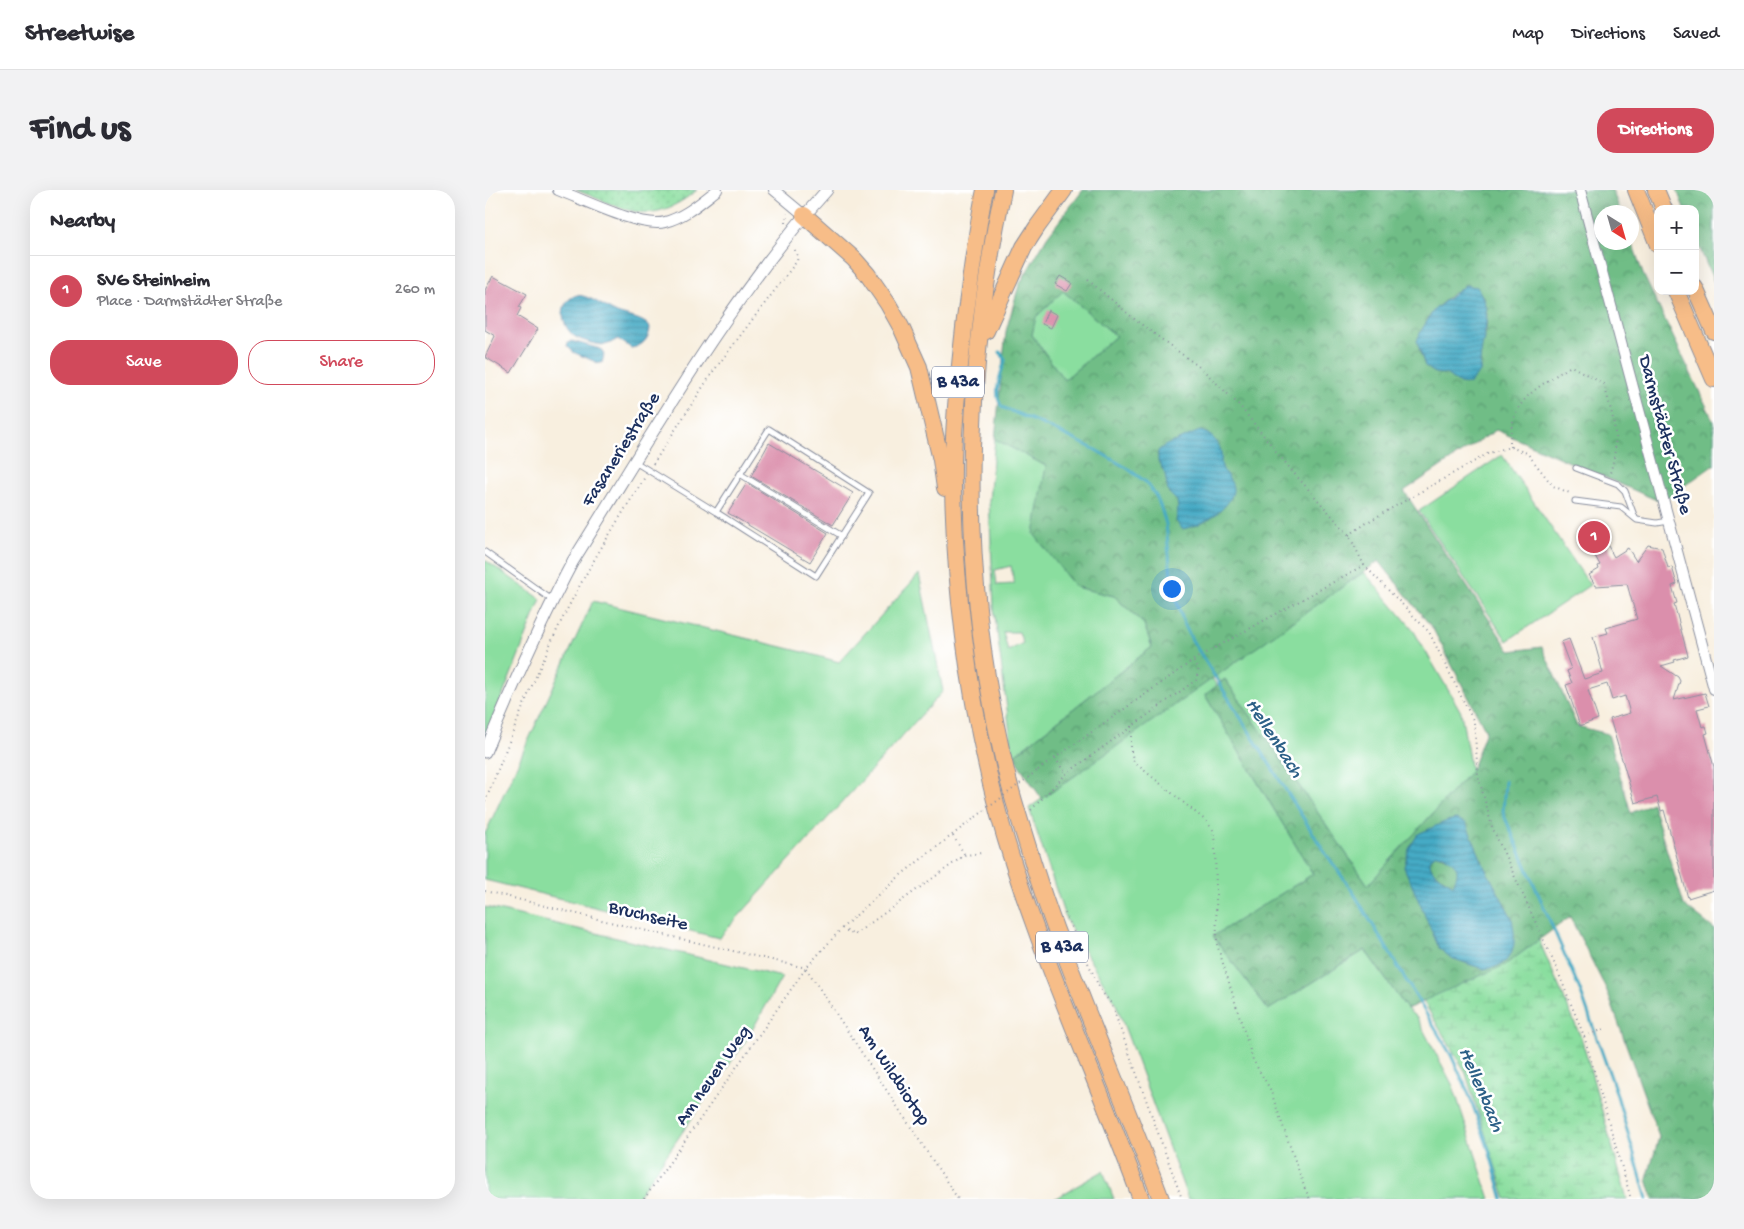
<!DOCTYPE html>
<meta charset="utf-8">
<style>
:root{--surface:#fff;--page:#f2f2f3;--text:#2b2b33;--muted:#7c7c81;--line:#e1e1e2;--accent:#d1495b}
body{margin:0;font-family:"Gochi Hand",sans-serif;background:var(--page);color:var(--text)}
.controls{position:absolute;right:15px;top:15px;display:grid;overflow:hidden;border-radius:10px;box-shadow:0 5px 20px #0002}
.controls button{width:45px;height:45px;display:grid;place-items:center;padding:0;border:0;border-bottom:1px solid var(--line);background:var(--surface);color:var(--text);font:25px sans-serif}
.compass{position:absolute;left:1109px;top:15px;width:45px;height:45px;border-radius:50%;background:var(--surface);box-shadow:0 5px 20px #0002;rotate:143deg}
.you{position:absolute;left:686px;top:398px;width:18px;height:18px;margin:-12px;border:4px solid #fff;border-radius:50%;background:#1a73e8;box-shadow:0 0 0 8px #1a73e833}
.badge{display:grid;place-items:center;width:32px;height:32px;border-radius:50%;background:var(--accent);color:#fff;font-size:16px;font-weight:700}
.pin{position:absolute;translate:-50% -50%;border:2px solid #fff;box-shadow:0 1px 5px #0006}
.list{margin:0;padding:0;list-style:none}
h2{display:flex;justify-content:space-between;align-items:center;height:65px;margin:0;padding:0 20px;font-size:21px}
h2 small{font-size:16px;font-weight:400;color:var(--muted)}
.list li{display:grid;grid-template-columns:32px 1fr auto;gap:15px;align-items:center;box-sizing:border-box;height:70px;padding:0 20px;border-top:1px solid var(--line)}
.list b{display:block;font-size:19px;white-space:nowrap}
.list p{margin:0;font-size:16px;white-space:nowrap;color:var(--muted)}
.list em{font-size:16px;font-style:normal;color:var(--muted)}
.actions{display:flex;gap:10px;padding:15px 20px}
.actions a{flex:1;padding:11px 0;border:1px solid var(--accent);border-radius:20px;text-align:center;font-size:18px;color:var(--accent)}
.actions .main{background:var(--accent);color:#fff}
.map{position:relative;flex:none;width:1229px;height:1009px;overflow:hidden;border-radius:20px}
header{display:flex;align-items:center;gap:30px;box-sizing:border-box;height:70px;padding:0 25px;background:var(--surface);border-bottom:1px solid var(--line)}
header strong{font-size:24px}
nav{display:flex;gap:28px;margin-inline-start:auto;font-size:18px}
.intro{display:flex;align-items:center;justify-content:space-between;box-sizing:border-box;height:120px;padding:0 30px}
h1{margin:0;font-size:35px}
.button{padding:12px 22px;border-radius:20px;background:var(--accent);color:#fff;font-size:18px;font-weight:700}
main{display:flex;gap:30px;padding:0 30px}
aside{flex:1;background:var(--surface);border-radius:20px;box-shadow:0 5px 20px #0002}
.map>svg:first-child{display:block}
</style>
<header>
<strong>Streetwise</strong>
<nav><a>Map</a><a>Directions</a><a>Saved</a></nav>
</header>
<div class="intro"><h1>Find us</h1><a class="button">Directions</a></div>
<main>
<aside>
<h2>Nearby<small></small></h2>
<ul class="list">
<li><span class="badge">1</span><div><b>SVG Steinheim</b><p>Place · Darmstädter Straße</p></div><em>260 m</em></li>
</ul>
<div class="actions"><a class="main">Save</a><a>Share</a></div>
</aside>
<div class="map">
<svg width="1229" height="1009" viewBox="0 0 1229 1009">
<defs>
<pattern id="forest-crowns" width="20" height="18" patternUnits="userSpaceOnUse" patternTransform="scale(1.25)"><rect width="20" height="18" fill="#6fbd86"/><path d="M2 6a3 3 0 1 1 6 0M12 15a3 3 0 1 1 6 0" fill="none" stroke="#5a9a71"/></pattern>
<pattern id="wetland-marsh" width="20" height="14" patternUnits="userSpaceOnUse" patternTransform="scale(1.25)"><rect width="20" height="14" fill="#8ade9f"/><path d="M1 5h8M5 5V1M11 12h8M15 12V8" fill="none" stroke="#76bf8b"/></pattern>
<pattern id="park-dots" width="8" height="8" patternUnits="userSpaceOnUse" patternTransform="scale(1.25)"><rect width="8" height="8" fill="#8ade9f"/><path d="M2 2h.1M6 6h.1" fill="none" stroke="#76bf8b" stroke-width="1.8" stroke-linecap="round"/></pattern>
<pattern id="water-rules" width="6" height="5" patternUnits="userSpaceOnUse" patternTransform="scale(1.25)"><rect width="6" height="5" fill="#45aac5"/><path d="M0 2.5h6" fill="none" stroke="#398ba3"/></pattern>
</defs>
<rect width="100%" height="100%" fill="#fff"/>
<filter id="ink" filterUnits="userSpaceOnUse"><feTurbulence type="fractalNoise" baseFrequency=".02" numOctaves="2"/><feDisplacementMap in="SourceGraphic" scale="10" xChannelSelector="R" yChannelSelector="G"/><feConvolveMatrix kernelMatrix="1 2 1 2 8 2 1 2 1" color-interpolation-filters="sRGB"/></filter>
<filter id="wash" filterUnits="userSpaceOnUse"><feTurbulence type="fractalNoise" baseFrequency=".0096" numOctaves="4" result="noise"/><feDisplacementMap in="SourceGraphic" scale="20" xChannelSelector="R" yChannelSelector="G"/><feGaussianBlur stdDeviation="1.12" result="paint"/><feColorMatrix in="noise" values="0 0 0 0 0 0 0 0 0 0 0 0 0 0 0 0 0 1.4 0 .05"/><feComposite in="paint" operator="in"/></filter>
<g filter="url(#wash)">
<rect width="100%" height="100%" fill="#f8efdf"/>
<g fill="#8ade9f" stroke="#52867e" fill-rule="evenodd">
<path d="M578,101L631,146L579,190L547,145L550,127Z"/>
<path d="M510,249L561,276L590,397L629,406L659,434L667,457L528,566L509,418L504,310ZM526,376L529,394L512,395L510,380ZM518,442H534L538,453L523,461Z"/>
<path d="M1017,265L1105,395L1022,451L934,321Z"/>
<path d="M0,370L56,409L0,550Z"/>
<path d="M879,382L927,438L976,522L986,581L883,695L740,489L736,492L731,485Z"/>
<path d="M434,384L458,501L234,748L0,690V644L108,411L322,463L354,472Z"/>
<path d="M727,488L732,496L720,505L828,684L729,746L783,820L880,760L922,819L932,828L968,896L1005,1009H703L631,814L581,730L544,618Z"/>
<path d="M0,717L297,787L262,849L151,1009H0Z"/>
<path d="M618,981L629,1009H569Z"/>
</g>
<g fill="url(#forest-crowns)" stroke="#457672" fill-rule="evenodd">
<path d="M598,0H1127L1136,22H1116V52H1147L1158,84L1229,232V275L1176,312L1011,240L919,301L1025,461L1057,457L1092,536L1123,544L1146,623L1167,613L1199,715L1229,739V1009H1168L1162,989L1174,947L1122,801L1085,727L1020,775L922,819L880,760L783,820L728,746L828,684L720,505L740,489L883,695L986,581L1001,541L948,439L894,371L557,609L528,566L667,457L659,434L629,406L590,397L549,344L561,276L510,249L521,141L534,95L562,47ZM578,101L631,146L579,190L547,145L551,127ZM968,103L998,106L1002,125L1001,141L995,162V182L975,194L961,184L950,183L940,176L934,159L943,129L949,120ZM981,634L1000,678L1027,728L999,779L980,773L939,720L919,677Z"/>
<path d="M1192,0H1229V92L1210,47V19H1199Z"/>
<path d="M951,664C959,665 974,672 974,683C973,686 970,691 968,695C958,687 943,683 945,669Z"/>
</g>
<path fill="url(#wetland-marsh)" stroke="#52867e" d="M1054,750L1097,850L1142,1009H1021L980,881L938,811L1020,775Z"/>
<path fill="url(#park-dots)" stroke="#52867e" d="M91,0H212C164,39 141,19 91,0Z"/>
<g fill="url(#water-rules)" stroke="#306c92" fill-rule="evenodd">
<path d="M980,95L992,97C1012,127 993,151 995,182L985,193L975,194L961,184L950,183L940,176L932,151L936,141L949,120Z"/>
<path d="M92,105C106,106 119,117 132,123C143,127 158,128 165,137C165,148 157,157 146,158L133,149C128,151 124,155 119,155C112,155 94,150 89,146C75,135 73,111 92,105Z"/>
<path d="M87,151L116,159L119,165L117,173H113L88,162L82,156L83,152Z"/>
<path d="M715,241C725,243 733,251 736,261C737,266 735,272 737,277C740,286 749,291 748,301C745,320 714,337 697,339L691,331L693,318L692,311L683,302L680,284L673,271V261L679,256Z"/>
<path d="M971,629L981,633L1000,678L1027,728L1029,742V754L1026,764L1020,772L1010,777L999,779L966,768L954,758L919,677L924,659L933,644L962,631ZM951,664L959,665C972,676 976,678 968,695C958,688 943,683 945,669Z"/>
</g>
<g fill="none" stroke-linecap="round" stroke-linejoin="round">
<g stroke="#45aac5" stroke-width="3">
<path d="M515,162L520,170C516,185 507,203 517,217L559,235L609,259L642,278L662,293L671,306L676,318L681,334L687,396L698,431L707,450L839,661L868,702L966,865L983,902L1003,957L1018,1009"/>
<path d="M1020,591L1018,623L1095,800L1131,902L1162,1009"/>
</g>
</g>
<g id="blocks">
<g fill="#db8fac">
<path d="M8,86L42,104L34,117L36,118L32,126L53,139L26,183L0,167L10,146L0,140V100Z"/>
<path d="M575,86L587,93L582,101L570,94Z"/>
<path d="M563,120L572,125L566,138L557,134Z"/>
<path d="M284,253L368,303L348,335L266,286Z"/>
<path d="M262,293L343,343L325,372L243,323Z"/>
<path d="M1110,332L1129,367L1143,358L1151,371L1163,355L1177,358L1183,378L1187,377L1192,394L1187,396L1192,413L1189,414L1203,466L1189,470L1190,472L1176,476L1193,487L1195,491L1189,510L1220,503L1224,516L1212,519L1217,537L1221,536L1223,543L1220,544L1229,577V700L1203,708L1179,620L1176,621L1172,607L1150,613L1125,529L1145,523L1140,506L1127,510L1122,494L1103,500L1113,529L1095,536L1081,495L1087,493L1082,481L1086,479L1076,452L1084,449L1099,489L1118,483L1108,447L1123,443L1121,438L1152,429L1142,394L1111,396L1104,385L1114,379L1113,376L1115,375L1096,340Z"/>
</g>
</g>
</g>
<g filter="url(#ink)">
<use href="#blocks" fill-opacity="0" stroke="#8a8f9e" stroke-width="1"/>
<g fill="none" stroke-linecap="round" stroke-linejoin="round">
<defs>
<g id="service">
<path d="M150,272L231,322L284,239L384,303L331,386L231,322"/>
<path d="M1091,278L1133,294L1140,301L1150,328"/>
<path d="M255,284L357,346"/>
<path d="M1090,311L1136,317L1152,330L1172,333L1184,331"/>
<path d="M0,362L67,410"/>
</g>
<g id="minor">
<path d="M73,0C97,9 157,39 180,32C200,27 216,12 232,0"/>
<path d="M289,0L319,25"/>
<path d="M1095,0L1229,499"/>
</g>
<path id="tertiary" d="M0,562C27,497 55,433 88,371C167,245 242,111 342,0"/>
<g id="trunk">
<path d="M500,0C491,43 486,86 480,129C474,184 467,240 468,296C470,406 485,515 513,622C549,754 609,880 656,1009"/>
<path d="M518,0C482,169 475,345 507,515C513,547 520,580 529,611C543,658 557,705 575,751C607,837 644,922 676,1009"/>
<path d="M1151,0L1173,55"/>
<path d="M1171,0L1179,19"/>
<path d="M319,25L369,69L383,85L403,114L416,137L434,177L456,270L460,298"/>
<path d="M1210,98L1229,141"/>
<path d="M1191,101L1229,189"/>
<path d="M501,141L539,57L552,37L579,0"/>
</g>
</defs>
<use href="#service" stroke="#8a8f9e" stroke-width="7"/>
<use href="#minor" stroke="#8a8f9e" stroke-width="12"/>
<use href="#tertiary" stroke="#8a8f9e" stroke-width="13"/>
<use href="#trunk" stroke="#8a8f9e" stroke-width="18"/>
<g stroke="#8a8f9e" stroke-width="2" stroke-dasharray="1 4" stroke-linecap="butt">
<path d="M301,33L302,23"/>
<path d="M603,90L653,132L717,179L754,215L807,281L864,345L879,375L944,442L989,532L993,585L1007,637L1071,777L1099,846L1146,1009"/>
<path d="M1025,257C1024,210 1050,199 1086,176L1119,194C1128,228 1136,248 1125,283"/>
<path d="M168,274L227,183L312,71L313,66L308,57"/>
<path d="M864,345L886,330L1004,263L1025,257L1042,263L1068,296L1087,304"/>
<path d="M646,536V562L649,572L721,631L728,640L730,654L732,754L768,870L785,899L820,999L825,1009"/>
<path d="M570,568L581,584"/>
<path d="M553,580L710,469L879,375"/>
<path d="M0,612C27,545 53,475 87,410C109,368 135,327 160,287"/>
<path d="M546,620L581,584L711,490L714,478L708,471"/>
<path d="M468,646L480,665"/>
<path d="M0,701L145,737L321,778"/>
<path d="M580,723L616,801L626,813L697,1009"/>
<path d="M357,738L369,745L480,665L497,663"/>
<path d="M321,778L473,1009"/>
<path d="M1099,846L1120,839"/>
<path d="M159,1009L321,778L357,738L417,684L475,639"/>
</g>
<use href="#service" stroke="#fff" stroke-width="5"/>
<use href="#minor" stroke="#fff" stroke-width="10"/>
<use href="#tertiary" stroke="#fff" stroke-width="11"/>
<use href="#trunk" stroke="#f7bd88" stroke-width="16"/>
<path stroke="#8a8f9e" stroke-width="2" stroke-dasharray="1 4" stroke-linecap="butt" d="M475,639L553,580"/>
</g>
</g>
<g text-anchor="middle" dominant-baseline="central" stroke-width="5" stroke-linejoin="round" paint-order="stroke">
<g fill="#fff" stroke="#5f6d8e" stroke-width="1">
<rect x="447" y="176.5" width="52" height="31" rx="4"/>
<rect x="551" y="741.5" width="52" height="31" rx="4"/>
</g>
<g font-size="18" font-weight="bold" fill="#1b2f5e">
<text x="473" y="192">B 43a</text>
<text x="577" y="757">B 43a</text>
</g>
<g font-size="19" fill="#1b2f5e" stroke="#fff">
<text transform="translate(1179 245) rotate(75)">Darmstädter Straße</text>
<text transform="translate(137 260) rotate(-58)">Fasaneriestraße</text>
<text transform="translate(163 727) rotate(13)">Bruchseite</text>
<text transform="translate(229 886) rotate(-55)">Am neuen Weg</text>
<text transform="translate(408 886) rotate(57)">Am Wildbiotop</text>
</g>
<g font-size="20" font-style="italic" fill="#2c6087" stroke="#fff">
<text transform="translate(788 549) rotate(57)">Hellenbach</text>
<text transform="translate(995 900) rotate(67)">Hellenbach</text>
</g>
</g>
</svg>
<div class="controls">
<button>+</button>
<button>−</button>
</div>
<svg class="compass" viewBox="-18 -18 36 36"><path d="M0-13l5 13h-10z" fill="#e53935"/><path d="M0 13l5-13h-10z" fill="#7c7c81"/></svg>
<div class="you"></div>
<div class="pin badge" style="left:1109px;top:347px">1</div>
</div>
</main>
